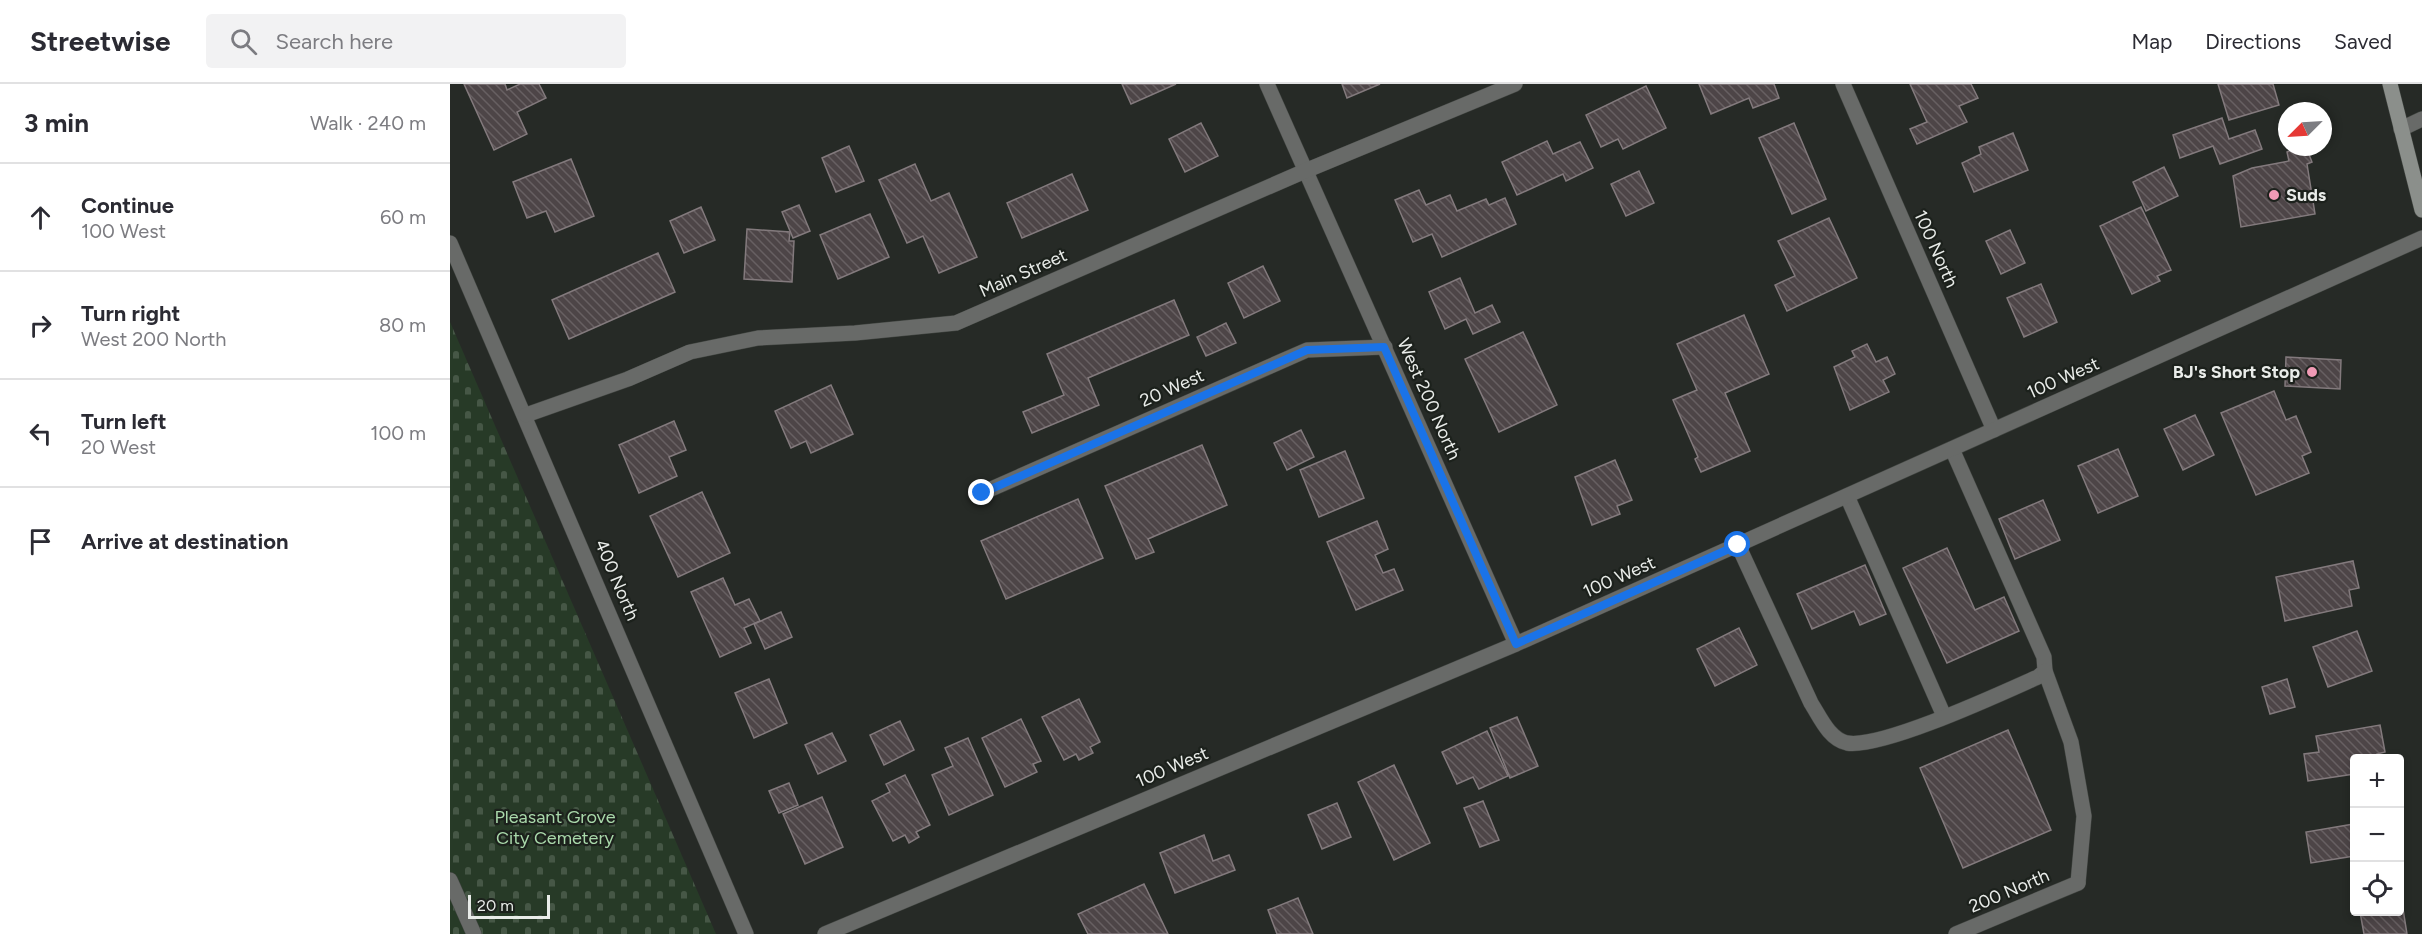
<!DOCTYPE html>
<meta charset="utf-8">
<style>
:root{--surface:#fff;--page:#f2f2f3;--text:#2b2b33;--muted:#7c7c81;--line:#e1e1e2}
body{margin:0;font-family:Figtree,sans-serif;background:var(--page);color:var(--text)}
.controls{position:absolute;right:18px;bottom:18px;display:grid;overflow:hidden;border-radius:6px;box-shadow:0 3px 9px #0003}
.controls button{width:54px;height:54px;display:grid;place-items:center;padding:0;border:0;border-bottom:2px solid var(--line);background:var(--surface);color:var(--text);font:30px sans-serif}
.compass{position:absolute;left:1828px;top:18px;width:54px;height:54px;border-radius:50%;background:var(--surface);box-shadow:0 3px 9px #0003;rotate:246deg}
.scale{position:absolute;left:18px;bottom:15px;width:82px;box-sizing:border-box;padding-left:6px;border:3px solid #e9ece9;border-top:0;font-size:16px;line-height:21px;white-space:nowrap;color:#e9ece9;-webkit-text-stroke:4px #1c211c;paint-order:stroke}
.stop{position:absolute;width:18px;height:18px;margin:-14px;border:4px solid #1a73e8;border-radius:50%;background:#fff}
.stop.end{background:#1a73e8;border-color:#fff;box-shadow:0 2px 6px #0008}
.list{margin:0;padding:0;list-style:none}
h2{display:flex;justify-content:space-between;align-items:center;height:78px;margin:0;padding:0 24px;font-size:26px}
h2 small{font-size:20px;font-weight:400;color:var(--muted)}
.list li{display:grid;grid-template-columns:39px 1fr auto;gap:18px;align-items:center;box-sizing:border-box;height:108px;padding:0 24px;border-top:2px solid var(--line)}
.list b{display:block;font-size:22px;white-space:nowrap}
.list p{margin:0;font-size:20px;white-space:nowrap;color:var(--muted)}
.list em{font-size:20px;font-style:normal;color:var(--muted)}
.icon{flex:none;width:33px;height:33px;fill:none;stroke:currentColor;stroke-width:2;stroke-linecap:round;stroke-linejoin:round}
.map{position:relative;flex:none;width:1972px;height:850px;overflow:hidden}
header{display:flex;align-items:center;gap:36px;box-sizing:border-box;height:84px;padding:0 30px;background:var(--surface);border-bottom:2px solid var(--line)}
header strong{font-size:28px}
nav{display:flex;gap:33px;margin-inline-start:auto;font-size:21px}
.search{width:420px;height:54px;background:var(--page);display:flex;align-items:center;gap:15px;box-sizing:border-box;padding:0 21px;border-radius:6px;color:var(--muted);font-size:22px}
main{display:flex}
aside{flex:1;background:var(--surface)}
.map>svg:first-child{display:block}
</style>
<header>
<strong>Streetwise</strong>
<div class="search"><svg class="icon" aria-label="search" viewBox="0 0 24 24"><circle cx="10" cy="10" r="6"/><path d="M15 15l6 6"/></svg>Search here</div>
<nav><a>Map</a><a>Directions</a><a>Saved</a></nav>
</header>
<main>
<aside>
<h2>3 min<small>Walk · 240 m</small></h2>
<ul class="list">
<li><svg class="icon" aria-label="ahead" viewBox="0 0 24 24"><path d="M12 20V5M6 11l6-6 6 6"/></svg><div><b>Continue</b><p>100 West</p></div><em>60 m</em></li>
<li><svg class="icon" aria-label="right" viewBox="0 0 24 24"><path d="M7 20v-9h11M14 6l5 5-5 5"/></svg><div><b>Turn right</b><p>West 200 North</p></div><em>80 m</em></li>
<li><svg class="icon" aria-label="left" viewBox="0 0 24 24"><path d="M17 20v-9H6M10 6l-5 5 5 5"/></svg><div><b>Turn left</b><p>20 West</p></div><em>100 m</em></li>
<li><svg class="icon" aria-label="arrive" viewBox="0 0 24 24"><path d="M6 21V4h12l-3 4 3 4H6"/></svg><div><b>Arrive at destination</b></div></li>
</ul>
</aside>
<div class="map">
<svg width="1972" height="850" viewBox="0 0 1972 850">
<defs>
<pattern id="cemetery-stones" width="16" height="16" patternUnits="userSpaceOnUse" patternTransform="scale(1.5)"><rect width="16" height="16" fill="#273a27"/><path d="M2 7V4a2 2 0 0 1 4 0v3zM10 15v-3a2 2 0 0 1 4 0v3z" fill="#465746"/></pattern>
<pattern id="building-back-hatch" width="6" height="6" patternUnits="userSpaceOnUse" patternTransform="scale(1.5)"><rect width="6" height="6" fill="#4d4547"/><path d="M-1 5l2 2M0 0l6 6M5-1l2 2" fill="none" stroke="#676062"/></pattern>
</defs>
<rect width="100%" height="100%" fill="#262a26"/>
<path fill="url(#cemetery-stones)" d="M0,238L266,850H0Z"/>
<g fill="url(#building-back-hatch)" stroke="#837a7d" stroke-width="1.5">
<path d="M14,0H55L57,6L70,0H89L96,14L67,28L77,50L44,66Z"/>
<path d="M672,0H726L681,20Z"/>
<path d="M892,0H930L897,14Z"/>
<path d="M1249,0H1324L1329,14L1303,24L1299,14L1261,30Z"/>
<path d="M1460,0H1521L1528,14L1509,22L1517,38L1467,60L1460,45L1477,38Z"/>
<path d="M1768,0H1823L1829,21L1779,36Z"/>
<path d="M1196,2L1216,44L1173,65L1168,55L1151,63L1136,31Z"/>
<path d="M1772,34L1779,55L1805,46L1812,65L1770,80L1763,62L1730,74L1723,51Z"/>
<path d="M751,39L768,72L735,88L719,55Z"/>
<path d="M1344,39L1376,115L1342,130L1309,54Z"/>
<path d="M1563,49L1578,86L1524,108L1512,79L1531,70L1529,63Z"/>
<path d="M1097,57L1103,70L1130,58L1143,84L1116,97L1113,90L1067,111L1052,78Z"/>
<path d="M399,62L414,97L386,108L372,74Z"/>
<path d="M1848,63H1856L1862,78L1857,80L1865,130L1791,143L1783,92L1802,84L1839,77L1837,68Z"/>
<path d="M121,75L144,132L105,148L96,127L77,134L63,98Z"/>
<path d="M465,80L481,117L499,109L527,173L489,189L473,152L457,159L429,96Z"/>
<path d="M1714,83L1728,112L1696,127L1683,98Z"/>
<path d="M1189,87L1204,119L1176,132L1161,100Z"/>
<path d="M622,90L638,126L572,154L557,119Z"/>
<path d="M969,106L976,121L1000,111L1007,127L1036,115L1039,121L1055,114L1066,140L992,173L982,150L963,158L945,116Z"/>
<path d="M349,121L360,147L343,154L332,128Z"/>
<path d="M251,123L265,156L234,169L220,137Z"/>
<path d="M1691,123L1721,186L1707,192L1710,197L1682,210L1650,142Z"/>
<path d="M420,130L439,173L388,195L370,151Z"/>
<path d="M1379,134L1407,194L1337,227L1325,201L1345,192L1328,157Z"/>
<path d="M297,145L340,148L339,157H344L342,198L294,195Z"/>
<path d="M1560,146L1575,179L1551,190L1536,157Z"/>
<path d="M208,169L225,208L119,255L102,216Z"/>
<path d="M813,182L830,217L794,234L778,199Z"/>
<path d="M1010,194L1025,229L1042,221L1050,238L1023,250L1016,235L995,245L979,208Z"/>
<path d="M1591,200L1607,238L1574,253L1557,214Z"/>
<path d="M724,216L739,251L638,294L649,321L582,349L573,328L614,311L597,270Z"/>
<path d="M1294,231L1319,290L1275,309L1300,367L1251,388L1245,375L1248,373L1223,316L1247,306L1227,260Z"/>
<path d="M776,239L786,259L756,272L747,253Z"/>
<path d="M1073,248L1107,321L1049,348L1015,275Z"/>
<path d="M1417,260L1426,278L1437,273L1445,290L1433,296L1439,308L1400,326L1384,283L1405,273L1402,267Z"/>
<path d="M1836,273L1891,276L1890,305L1835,302Z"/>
<path d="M381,301L403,350L361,369L356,357L341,364L325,327Z"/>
<path d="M1824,307L1836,336L1846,332L1861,368L1852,372L1859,389L1806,411L1771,329Z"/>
<path d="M1745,331L1764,371L1733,386L1714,345Z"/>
<path d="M224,337L236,366L219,373L227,392L189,409L169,361Z"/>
<path d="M851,346L864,373L837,386L824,359Z"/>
<path d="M752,361L777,421L698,455L704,468L686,475L655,402Z"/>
<path d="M1668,365L1688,412L1648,429L1628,382Z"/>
<path d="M895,367L914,414L869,433L850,386Z"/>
<path d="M1165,376L1182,416L1167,422L1170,430L1142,441L1125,393Z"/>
<path d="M252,408L280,469L228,493L200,432Z"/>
<path d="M628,415L653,474L556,515L531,457Z"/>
<path d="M1593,416L1610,456L1565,475L1549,435Z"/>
<path d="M927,437L938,465L925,471L933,489L944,485L953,506L906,526L877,458Z"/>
<path d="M1497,464L1525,526L1554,513L1569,547L1497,579L1453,484Z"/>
<path d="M1903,477L1909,504L1899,506L1902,522L1835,537L1826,493Z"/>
<path d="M1415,481L1436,530L1410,541L1404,527L1362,545L1347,510Z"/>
<path d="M273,494L285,521L299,515L310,537L294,544L301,559L270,573L241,508Z"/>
<path d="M331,528L342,553L315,565L304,540Z"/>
<path d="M1289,544L1307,581L1265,602L1247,565Z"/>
<path d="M1907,547L1922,587L1878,603L1863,563Z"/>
<path d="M319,595L337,639L304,654L285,609Z"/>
<path d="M1837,595L1845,623L1820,630L1812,603Z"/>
<path d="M629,615L650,658L640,663L643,669L629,676L626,670L614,676L592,633Z"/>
<path d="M1067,633L1088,682L1060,694L1040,644Z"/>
<path d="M571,635L591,677L583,680L587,688L555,703L532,654Z"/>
<path d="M450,637L464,666L434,681L420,651Z"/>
<path d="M1930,641L1935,668L1927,670L1928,674H1904V690L1858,697L1854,670L1869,668L1866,652Z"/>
<path d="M1558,646L1601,746L1513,784L1470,684Z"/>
<path d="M1037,647L1058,692L1029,705L1023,693L1007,700L992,668Z"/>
<path d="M382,649L396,677L368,690L355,661Z"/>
<path d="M518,654L543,711L499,731L482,691L503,682L495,664Z"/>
<path d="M944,681L980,759L944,776L908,698Z"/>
<path d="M455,691L480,741L466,748L469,753L459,759L455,751L443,757L422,717L440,708L436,700Z"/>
<path d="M339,699L348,721L329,729L319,707Z"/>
<path d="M372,713L393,763L355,780L333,730Z"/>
<path d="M1033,717L1049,756L1030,763L1014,724Z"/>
<path d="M887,719L901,753L872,765L858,731Z"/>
<path d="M1904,740V772L1861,779L1856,748Z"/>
<path d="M754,751L763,777L779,771L785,786L725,809L710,769Z"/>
<path d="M694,800L718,850H638L628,830Z"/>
<path d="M1950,806L1957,850H1914L1910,828H1950Z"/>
<path d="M848,814L863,850H827L818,826Z"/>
</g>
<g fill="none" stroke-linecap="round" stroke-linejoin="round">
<defs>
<g id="service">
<path d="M1951,45L1972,35"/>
<path d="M1397,412L1494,632"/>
<path d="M1288,461L1361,619C1370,633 1379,655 1397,659C1432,665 1552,609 1588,593L1595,587L1594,573L1502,365"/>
<path d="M1595,587L1621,658L1634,732L1628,799"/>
<path d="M0,796L24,850"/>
</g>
<g id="minor">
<path d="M817,0L1066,560"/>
<path d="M1393,0L1544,346"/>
<path d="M0,159L296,850"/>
<path d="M76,331L178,295L240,268L308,254L405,249L506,239L855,87L1065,0"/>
<path d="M532,409L857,266L935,263"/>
<path d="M375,850L1066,560L1972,154"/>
<path d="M1506,850L1628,799"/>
</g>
<path id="secondary" d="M1940,0L1972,126"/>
</defs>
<use href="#service" stroke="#414541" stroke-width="16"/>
<use href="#minor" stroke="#414541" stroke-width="16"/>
<use href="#secondary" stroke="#414541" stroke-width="16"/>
<use href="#service" stroke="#686a68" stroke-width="15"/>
<use href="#minor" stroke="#686a68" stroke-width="15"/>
<use href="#secondary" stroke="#8b8f8b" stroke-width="15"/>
</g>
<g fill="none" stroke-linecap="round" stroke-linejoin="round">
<path stroke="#1a73e8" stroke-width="8" d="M532,409L857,266L934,263L1066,560L1288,461"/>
</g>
<g fill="#f09ab5" stroke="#1c211c" stroke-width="2">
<circle cx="1824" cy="111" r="6"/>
<circle cx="1862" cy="288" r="6"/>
</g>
<g text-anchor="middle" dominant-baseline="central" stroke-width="4.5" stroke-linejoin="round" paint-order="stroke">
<g font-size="18" font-weight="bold" fill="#e9ece9" stroke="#1c211c" text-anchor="start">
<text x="1836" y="111">Suds</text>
<text x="1850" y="288" text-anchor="end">BJ's Short Stop</text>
</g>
<g font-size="18" fill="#e9ece9" stroke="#1c211c">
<text transform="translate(1486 165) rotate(66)">100 North</text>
<text transform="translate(573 189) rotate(-24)">Main Street</text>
<text transform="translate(1613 294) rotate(-24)">100 West</text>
<text transform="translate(722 304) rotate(-24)">20 West</text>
<text transform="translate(979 315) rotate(66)">West 200 North</text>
<text transform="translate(1169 493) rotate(-24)">100 West</text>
<text transform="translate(167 496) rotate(67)">400 North</text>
<text transform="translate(722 683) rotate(-23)">100 West</text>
<text transform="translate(1559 807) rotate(-23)">200 North</text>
</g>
<g font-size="18" fill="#a9d8aa" stroke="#1c211c">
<text x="105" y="733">Pleasant Grove<tspan x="105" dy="21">City Cemetery</tspan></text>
</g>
</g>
</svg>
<div class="controls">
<button>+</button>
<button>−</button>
<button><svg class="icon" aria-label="locate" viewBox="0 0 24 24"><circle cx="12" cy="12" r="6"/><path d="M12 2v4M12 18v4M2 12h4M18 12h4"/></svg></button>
</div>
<svg class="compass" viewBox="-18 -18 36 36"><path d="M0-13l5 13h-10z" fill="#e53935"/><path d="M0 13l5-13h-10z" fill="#7c7c81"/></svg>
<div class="scale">20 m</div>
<div class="stop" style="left:1288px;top:461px"></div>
<div class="stop end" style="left:532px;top:409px"></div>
</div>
</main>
